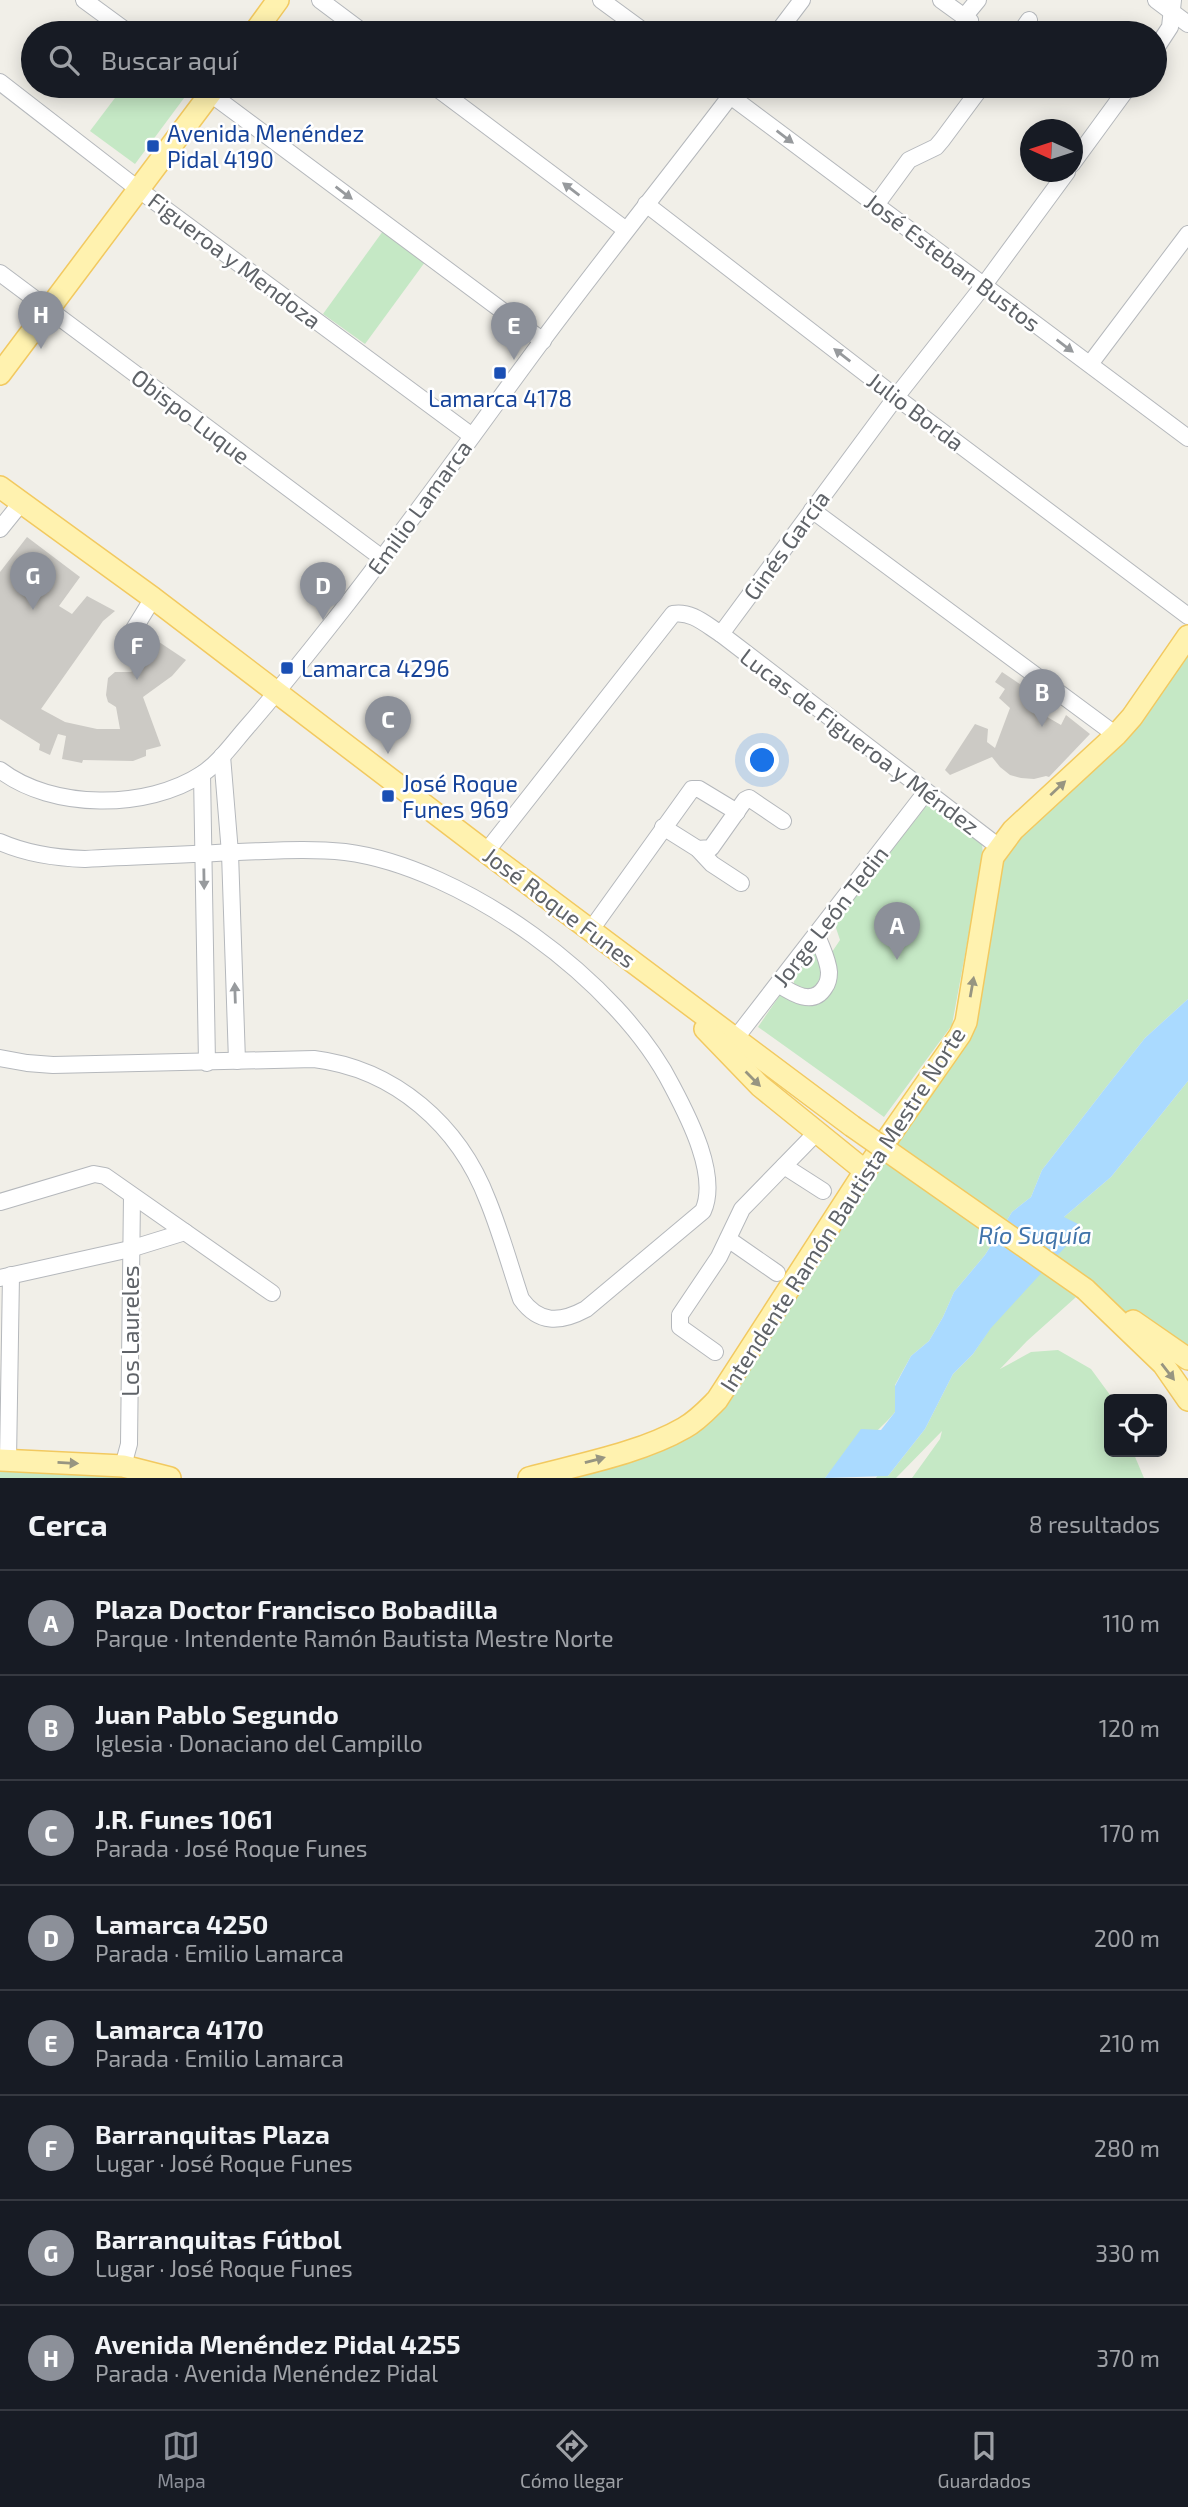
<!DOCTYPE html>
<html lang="es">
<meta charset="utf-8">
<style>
:root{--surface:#171b24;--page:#20242c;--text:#f1f3f6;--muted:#9ea1a6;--line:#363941;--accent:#8c9099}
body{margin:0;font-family:"Exo 2",sans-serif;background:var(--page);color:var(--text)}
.controls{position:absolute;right:21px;bottom:21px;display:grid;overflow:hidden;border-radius:10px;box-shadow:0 4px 18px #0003}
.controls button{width:63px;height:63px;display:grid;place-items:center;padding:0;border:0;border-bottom:2px solid var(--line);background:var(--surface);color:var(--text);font:35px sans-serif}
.compass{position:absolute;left:1020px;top:119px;width:63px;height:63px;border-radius:50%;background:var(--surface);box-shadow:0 4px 18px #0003;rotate:273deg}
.you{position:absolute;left:763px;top:761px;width:24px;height:24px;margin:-18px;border:5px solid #fff;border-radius:50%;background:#1a73e8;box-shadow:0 0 0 10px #1a73e833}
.badge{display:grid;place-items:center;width:46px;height:46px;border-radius:50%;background:var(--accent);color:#fff;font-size:23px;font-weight:700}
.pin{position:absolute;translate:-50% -58px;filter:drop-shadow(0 2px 4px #0008)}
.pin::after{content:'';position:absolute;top:37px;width:24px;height:21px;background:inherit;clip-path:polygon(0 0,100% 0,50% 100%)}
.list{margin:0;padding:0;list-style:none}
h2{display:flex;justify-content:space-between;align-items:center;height:91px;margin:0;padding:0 28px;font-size:30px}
h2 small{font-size:23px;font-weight:400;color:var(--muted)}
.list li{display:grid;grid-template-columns:46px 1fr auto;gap:21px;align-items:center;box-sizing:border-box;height:105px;padding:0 28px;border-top:2px solid var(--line)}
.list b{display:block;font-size:26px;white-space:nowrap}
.list p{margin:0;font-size:23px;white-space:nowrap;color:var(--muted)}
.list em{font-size:23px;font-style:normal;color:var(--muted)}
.icon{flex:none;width:38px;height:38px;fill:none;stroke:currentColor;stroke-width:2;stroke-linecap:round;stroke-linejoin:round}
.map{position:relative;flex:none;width:1188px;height:1478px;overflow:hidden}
.search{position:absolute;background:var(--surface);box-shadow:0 4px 18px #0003;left:21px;right:21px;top:21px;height:77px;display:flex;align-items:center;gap:18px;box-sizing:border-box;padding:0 24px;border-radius:38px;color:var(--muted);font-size:26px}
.sheet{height:931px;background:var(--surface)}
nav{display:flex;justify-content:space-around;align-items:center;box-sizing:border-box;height:98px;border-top:2px solid var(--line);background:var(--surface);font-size:19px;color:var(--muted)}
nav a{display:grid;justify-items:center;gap:4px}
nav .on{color:var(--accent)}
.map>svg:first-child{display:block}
</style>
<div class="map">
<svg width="1188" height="1478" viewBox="0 0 1188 1478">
<rect width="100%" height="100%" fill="#f1efe8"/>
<g fill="#c5e8c5">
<path d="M124,86H185L190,90L135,164L90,131Z"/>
<path d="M383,231L425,262L365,344L323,314Z"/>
<path d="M1188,636V999L1145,1038L1107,1086L1042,1170L1031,1197L1012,1212L985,1255L954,1292L943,1317L929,1341L911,1356L895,1385V1412C873,1439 847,1451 825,1478H529L687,1427L960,1035L993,857L1116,735Z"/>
<path d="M928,804L982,843L983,857L952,1025L884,1117L758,1027L782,992L800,1004L812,1003L830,955L840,940L834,922Z"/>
<path d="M814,952C823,966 824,981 810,991L794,987V978Z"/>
<path d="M1188,1081V1359L1085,1289L1027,1341L1000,1369L1031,1352L1058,1350L1091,1369L1113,1399H1109V1452H1133L1144,1478H912L940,1439L942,1431L896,1478H876L878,1475L888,1476L925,1429L953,1374L973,1354L1064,1217L1111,1177Z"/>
<path d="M0,1463L170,1478H0Z"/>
</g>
<path fill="#aadaff" d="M1188,999V1081L1111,1177L1064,1217L1080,1225L1068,1244L991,1328L973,1354L953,1374L925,1429L888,1476L825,1478L861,1429L881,1430L895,1412V1386L911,1356L929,1341L943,1317L954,1292L985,1255L1012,1212L1031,1197L1042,1170L1107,1086L1145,1038Z"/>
<g fill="#cccac5">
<path d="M27,537L80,577L59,606L72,614L87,596L115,611L103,621L41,709L65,722L97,729H120L116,707L108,702L106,695L108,678L115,672H131L152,655L159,642L186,660L172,676L143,697L161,746L146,750V756L133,761L83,760L82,763L62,759L66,736L58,734L50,755L39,750L40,744L0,719V572Z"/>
<path d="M1002,672L1045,701L1042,714L1061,725L1066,715L1090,734L1049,777L1046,776L1034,779L1021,778L1010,775L1000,767L992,757L950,775L945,770L975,724L988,729L987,742L995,748L1010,708L999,698L1005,689L995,682Z"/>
</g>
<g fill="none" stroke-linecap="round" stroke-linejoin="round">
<defs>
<g id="minor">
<path d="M84,0L129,33"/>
<path d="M320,0L364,33"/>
<path d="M601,0L646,33"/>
<path d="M941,0L970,21L966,33"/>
<path d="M1156,0L1188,24"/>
<path d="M964,17L978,0"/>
<path d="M777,33L802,0"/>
<path d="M1020,33L1029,20"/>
<path d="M1155,50L1170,27L1173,0"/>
<path d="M0,82L138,189L472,436"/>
<path d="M200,86L543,341"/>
<path d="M434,86L626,230"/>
<path d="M717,86L1188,438"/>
<path d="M1072,164L1129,86"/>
<path d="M646,204L896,397L1188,616"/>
<path d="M876,205L909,160L936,147L942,140L982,86"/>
<path d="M0,273L382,558"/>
<path d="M1090,364L1188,234"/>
<path d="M812,510L1116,735"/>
<path d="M0,529L21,503"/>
<path d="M131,634L153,598"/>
<path d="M721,634L999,847"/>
<path d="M222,756L230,853L237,1061"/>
<path d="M0,770C52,810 147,810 202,774C220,762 233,743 247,727C282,687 314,646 347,604C414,518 477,429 542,341C606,255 673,172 738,86"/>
<path d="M202,774L207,1063"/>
<path d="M663,827L698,849L712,864L741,883"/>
<path d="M0,842C27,854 56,858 85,859C135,856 184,855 234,852C271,851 308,848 345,852C463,867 619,981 672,1086C689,1118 719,1176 703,1211L586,1309C560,1323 539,1324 521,1299C510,1266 501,1233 488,1201C459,1125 395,1069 314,1059L53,1065L27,1063L0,1058"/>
<path d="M698,849L711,848L745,800L749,798L783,821"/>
<path d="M486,852L673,614C692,611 705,624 721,634L896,397L984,285L1067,172"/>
<path d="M590,931L692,789H699L737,812"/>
<path d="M778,984C792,993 813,1007 825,987C828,983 829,977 829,972C828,959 821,947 817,935"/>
<path d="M735,1039L926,792"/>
<path d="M784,1166L823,1191"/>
<path d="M0,1202L94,1174L105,1176L272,1293"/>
<path d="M728,1239L777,1273"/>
<path d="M0,1278L130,1249L185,1232"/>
<path d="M715,1352L680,1327V1315L719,1257L742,1209L817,1132"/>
<path d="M8,1460L11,1275"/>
<path d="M123,1466L129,1444L132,1196"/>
</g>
<g id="major">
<path d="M254,33L278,0"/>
<path d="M0,374L216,86"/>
<path d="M0,487L153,598L486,852L852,1126"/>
<path d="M705,1029L760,1086L865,1171"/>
<path d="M1085,1289L1163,1364L1188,1400"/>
<path d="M1133,1321L1188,1359"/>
<path d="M0,1460L123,1466L170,1478"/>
<path d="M529,1478C577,1465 641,1453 684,1428C697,1421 707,1410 717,1400L865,1171L960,1035L966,1022L993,857L1013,830L1116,735L1132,717L1188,636"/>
</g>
</defs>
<use href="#minor" stroke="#b5b8bc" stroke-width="18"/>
<use href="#major" stroke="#f2c960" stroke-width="24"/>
<use href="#minor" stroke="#fff" stroke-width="16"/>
<use href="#major" stroke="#fff2af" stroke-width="21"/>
<defs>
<path id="major-bridge" d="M852,1126L1085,1289"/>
</defs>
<use href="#major-bridge" stroke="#f2c960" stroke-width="24" stroke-linecap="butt"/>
<use href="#major-bridge" stroke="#fff2af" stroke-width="21"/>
</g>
<defs><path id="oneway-solid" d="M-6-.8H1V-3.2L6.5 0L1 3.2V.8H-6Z" transform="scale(1.75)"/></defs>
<g fill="#979a9d">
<use href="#oneway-solid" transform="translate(785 137) rotate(37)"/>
<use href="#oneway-solid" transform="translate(571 189) rotate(-143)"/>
<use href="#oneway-solid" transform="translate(344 193) rotate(37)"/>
<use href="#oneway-solid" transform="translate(1065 346) rotate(37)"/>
<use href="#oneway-solid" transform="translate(842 355) rotate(-142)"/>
<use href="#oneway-solid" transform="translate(204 879) rotate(89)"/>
<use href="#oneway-solid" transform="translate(235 993) rotate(-92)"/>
</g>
<g fill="#979581">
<use href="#oneway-solid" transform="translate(1058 788) rotate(-43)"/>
<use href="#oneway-solid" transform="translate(972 987) rotate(-80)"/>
<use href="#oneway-solid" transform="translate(753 1079) rotate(45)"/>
<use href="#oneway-solid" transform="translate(1168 1372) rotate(52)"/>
<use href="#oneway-solid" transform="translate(595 1460) rotate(-15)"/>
<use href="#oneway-solid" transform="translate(68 1463) rotate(3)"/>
</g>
<g fill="#1a4fb4" stroke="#fff" stroke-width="2.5">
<rect x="146" y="139" width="14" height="14" rx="3.5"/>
<rect x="493" y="366" width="14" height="14" rx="3.5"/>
<rect x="280" y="661" width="14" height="14" rx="3.5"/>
<rect x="381" y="789" width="14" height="14" rx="3.5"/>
</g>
<g text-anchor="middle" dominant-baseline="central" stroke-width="5" stroke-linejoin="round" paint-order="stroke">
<g font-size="23" fill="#164399" stroke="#fff" text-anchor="start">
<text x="167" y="133">Avenida Menéndez<tspan x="167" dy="26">Pidal 4190</tspan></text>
<text x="500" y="398" text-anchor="middle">Lamarca 4178</text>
<text x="301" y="668">Lamarca 4296</text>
<text x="402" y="783">José Roque<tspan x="402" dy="26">Funes 969</tspan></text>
</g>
<g font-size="23" fill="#5f6368" stroke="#fff">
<text transform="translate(235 260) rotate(37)">Figueroa y Mendoza</text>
<text transform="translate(953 262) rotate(37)">José Esteban Bustos</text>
<text transform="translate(916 411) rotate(37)">Julio Borda</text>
<text transform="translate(191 416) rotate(37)">Obispo Luque</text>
<text transform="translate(419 507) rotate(-54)">Emilio Lamarca</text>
<text transform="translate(786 545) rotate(-54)">Ginés García</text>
<text transform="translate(860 741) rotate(37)">Lucas de Figueroa y Méndez</text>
<text transform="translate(560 907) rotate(37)">José Roque Funes</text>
<text transform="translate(830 916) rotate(-52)">Jorge León Tedin</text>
<text transform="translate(842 1209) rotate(-57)">Intendente Ramón Bautista Mestre Norte</text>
<text transform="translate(130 1331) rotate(-90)">Los Laureles</text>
</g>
<g font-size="24" font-style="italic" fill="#4174aa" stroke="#fff">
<text x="1035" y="1234">Río Suquía</text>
</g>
</g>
</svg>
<div class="controls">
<button><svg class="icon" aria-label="locate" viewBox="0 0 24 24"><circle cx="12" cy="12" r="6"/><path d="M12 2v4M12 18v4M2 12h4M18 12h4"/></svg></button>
</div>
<svg class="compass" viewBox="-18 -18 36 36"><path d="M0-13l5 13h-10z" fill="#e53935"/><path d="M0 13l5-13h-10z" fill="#9ea1a6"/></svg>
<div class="you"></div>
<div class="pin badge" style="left:897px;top:960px">A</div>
<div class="pin badge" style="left:1042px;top:727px">B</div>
<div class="pin badge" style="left:388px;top:754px">C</div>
<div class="pin badge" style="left:323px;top:620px">D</div>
<div class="pin badge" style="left:514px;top:360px">E</div>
<div class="pin badge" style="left:137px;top:680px">F</div>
<div class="pin badge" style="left:33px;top:610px">G</div>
<div class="pin badge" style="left:41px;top:349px">H</div>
<div class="search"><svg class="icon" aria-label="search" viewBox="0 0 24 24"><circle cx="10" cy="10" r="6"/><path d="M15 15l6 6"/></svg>Buscar aquí</div>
</div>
<section class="sheet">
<h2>Cerca<small>8 resultados</small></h2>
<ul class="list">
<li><span class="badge">A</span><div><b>Plaza Doctor Francisco Bobadilla</b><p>Parque · Intendente Ramón Bautista Mestre Norte</p></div><em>110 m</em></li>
<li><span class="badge">B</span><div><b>Juan Pablo Segundo</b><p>Iglesia · Donaciano del Campillo</p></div><em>120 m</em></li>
<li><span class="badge">C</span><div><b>J.R. Funes 1061</b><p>Parada · José Roque Funes</p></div><em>170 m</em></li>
<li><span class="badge">D</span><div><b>Lamarca 4250</b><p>Parada · Emilio Lamarca</p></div><em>200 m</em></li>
<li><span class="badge">E</span><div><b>Lamarca 4170</b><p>Parada · Emilio Lamarca</p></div><em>210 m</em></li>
<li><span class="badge">F</span><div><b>Barranquitas Plaza</b><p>Lugar · José Roque Funes</p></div><em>280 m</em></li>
<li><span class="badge">G</span><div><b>Barranquitas Fútbol</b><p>Lugar · José Roque Funes</p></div><em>330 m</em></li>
<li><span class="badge">H</span><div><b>Avenida Menéndez Pidal 4255</b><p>Parada · Avenida Menéndez Pidal</p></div><em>370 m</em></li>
</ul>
</section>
<nav>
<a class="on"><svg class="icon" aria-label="map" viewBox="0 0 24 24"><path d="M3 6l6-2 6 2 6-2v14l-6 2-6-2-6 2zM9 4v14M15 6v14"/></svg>Mapa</a>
<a><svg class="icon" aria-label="directions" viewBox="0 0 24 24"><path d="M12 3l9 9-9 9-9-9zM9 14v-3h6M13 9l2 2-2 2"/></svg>Cómo llegar</a>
<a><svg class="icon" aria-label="saved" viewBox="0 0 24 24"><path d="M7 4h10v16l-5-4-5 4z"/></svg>Guardados</a>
</nav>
